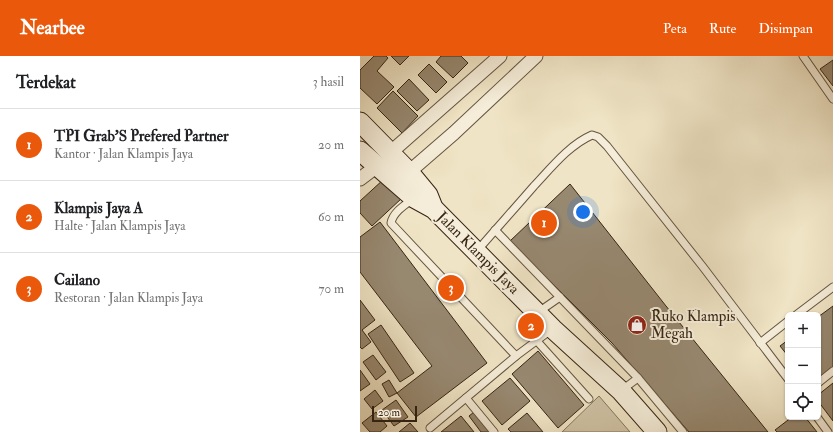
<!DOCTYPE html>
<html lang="id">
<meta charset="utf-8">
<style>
:root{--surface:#fff;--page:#f2f2f2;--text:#202124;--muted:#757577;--line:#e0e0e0;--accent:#ea580c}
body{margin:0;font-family:"IM FELL Double Pica",serif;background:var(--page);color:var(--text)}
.controls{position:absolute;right:12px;bottom:12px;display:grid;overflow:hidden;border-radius:6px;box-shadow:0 1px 3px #0004}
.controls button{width:36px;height:36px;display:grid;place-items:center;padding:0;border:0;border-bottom:1px solid var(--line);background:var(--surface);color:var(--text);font:20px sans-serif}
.scale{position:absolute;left:12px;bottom:10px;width:45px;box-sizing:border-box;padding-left:4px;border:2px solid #372514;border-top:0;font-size:11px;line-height:14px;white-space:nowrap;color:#372514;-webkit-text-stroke:3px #f5edd9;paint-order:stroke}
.you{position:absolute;left:223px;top:156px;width:14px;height:14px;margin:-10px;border:3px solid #fff;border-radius:50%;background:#1a73e8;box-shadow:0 0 0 6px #1a73e833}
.badge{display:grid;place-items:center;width:26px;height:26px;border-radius:50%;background:var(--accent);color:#fff;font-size:13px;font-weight:700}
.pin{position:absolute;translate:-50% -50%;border:2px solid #fff;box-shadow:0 1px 4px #0006}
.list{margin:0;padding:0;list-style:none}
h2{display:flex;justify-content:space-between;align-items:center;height:52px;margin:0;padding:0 16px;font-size:17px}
h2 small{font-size:13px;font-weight:400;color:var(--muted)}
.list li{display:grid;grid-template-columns:26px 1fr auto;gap:12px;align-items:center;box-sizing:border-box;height:72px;padding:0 16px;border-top:1px solid var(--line)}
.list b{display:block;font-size:15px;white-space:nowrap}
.list p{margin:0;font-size:13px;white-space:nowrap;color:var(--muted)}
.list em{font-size:13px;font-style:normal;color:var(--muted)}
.icon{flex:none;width:22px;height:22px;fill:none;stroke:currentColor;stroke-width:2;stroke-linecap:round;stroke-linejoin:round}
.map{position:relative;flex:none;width:473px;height:376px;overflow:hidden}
header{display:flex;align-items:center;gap:24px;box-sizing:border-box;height:56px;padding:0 20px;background:var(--accent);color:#fff}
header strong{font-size:19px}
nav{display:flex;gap:22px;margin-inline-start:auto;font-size:14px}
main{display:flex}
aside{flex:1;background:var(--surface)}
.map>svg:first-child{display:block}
</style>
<header>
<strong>Nearbee</strong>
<nav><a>Peta</a><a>Rute</a><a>Disimpan</a></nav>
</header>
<main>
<aside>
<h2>Terdekat<small>3 hasil</small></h2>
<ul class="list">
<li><span class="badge">1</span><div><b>TPI Grab'S Prefered Partner</b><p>Kantor · Jalan Klampis Jaya</p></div><em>20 m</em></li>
<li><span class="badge">2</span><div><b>Klampis Jaya A</b><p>Halte · Jalan Klampis Jaya</p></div><em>60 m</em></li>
<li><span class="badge">3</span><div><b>Cailano</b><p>Restoran · Jalan Klampis Jaya</p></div><em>70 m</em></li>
</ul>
</aside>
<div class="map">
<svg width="473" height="376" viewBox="0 0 473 376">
<rect width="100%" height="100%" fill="#efe4c5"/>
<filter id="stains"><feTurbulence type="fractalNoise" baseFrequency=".005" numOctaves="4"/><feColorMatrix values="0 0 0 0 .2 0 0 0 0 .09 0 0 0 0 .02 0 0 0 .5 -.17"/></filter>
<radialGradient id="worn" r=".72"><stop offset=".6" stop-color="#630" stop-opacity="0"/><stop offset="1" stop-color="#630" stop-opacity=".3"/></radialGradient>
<path fill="#d0c4a7" stroke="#84745e" d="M239,340L270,376H202Z"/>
<g fill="#978870" stroke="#372514">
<path d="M14,0H26L28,2L17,15L34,31L17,48L0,32V14Z"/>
<path d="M31,0H49L40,9Z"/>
<path d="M81,0H101L108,7L93,22L76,6Z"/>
<path d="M473,4V30L460,13Z"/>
<path d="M69,8L87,26L76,37L58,19Z"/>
<path d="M49,23L69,44L57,55L37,35Z"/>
<path d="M33,35L58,60L42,77L17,52Z"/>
<path d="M24,123L42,142L12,170L0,157V145Z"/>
<path d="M210,128L306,250L408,376H329L252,287L150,185Z"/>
<path d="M20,166L127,307L56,361L37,337L72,310L0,216V181Z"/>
<path d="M0,244L15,264L2,274L11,286L2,293L0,291Z"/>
<path d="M473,250V314L458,326V261Z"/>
<path d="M21,269L54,317L40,326L8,278Z"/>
<path d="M428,284V300L420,290Z"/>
<path d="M178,295L224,349L198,372L152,318Z"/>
<path d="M13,299L26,316L16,324L3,306Z"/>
<path d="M0,314L10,328L0,335Z"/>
<path d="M150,322L170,345L142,369L122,345Z"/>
<path d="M29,324L37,337L29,341L22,328Z"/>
<path d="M473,327V365L458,345V339Z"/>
<path d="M15,334L23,345L12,353L4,343Z"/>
<path d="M36,344L48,361L34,370L22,354Z"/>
<path d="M16,356L27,370L20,376H10L2,367Z"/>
<path d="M114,356L130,376H121L109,360Z"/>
<path d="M167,357L183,376H151L148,373Z"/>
<path d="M101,360L114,376H81Z"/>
<path d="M432,361H445L457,376H417L415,374Z"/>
<path d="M50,367L58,376H39Z"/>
</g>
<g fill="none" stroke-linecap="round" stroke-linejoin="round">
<defs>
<g id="service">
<path d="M443,0L473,43"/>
<path d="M53,143C45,149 33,156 31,167L156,300"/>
<path d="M135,174L278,322L323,376"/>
<path d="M117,195C136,173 155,152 174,130C191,112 209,89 232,79L238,81L247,90L343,211L428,323"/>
<path d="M177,257L200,241"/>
<path d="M436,259L473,231"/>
<path d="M176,284L229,343"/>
<path d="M400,287L428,265"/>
<path d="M458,327L473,315"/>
<path d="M262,334L278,322"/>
<path d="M106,342L134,376"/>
<path d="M457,361L468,376"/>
<path d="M70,372L156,300L191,274"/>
</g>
<g id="minor">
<path d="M30,97L140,0"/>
<path d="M49,116L94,77L176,0"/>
<path d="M0,123L17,110"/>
</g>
<g id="secondary">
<path d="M0,66L49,116L68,139L72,149"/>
<path d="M0,95L54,142L74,153L193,273L261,335L297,376"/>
</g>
</defs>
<use href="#service" stroke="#655540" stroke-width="9"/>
<use href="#minor" stroke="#655540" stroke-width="15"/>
<use href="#secondary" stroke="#372514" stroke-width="21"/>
<use href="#service" stroke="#f5edd9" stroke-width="7"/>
<use href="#minor" stroke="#f5edd9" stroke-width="13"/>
<use href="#secondary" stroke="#f5edd9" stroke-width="19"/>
</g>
<defs>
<symbol id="shop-disc" viewBox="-11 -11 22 22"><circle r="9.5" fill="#8f2418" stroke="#f5edd9"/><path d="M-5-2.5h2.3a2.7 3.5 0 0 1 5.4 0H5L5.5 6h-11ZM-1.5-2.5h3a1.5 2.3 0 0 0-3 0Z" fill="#fff"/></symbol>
</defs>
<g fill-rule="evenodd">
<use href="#shop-disc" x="266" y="258" width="22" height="22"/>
</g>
<g text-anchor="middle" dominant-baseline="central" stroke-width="4" stroke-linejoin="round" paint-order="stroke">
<g font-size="15" fill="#372514" stroke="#f5edd9">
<text transform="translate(118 197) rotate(45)">Jalan Klampis Jaya</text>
</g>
<g font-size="15" fill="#372514" stroke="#f5edd9" text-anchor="start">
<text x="291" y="260">Ruko Klampis<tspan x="291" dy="17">Megah</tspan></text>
</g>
</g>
<rect width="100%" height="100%" filter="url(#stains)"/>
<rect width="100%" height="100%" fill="url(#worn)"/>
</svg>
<div class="controls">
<button>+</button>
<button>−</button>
<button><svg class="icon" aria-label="locate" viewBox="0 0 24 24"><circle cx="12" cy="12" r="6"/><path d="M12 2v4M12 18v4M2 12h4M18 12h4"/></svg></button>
</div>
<div class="scale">20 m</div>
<div class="you"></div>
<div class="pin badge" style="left:184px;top:167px">1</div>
<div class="pin badge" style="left:171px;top:270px">2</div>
<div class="pin badge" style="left:91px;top:232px">3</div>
</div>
</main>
